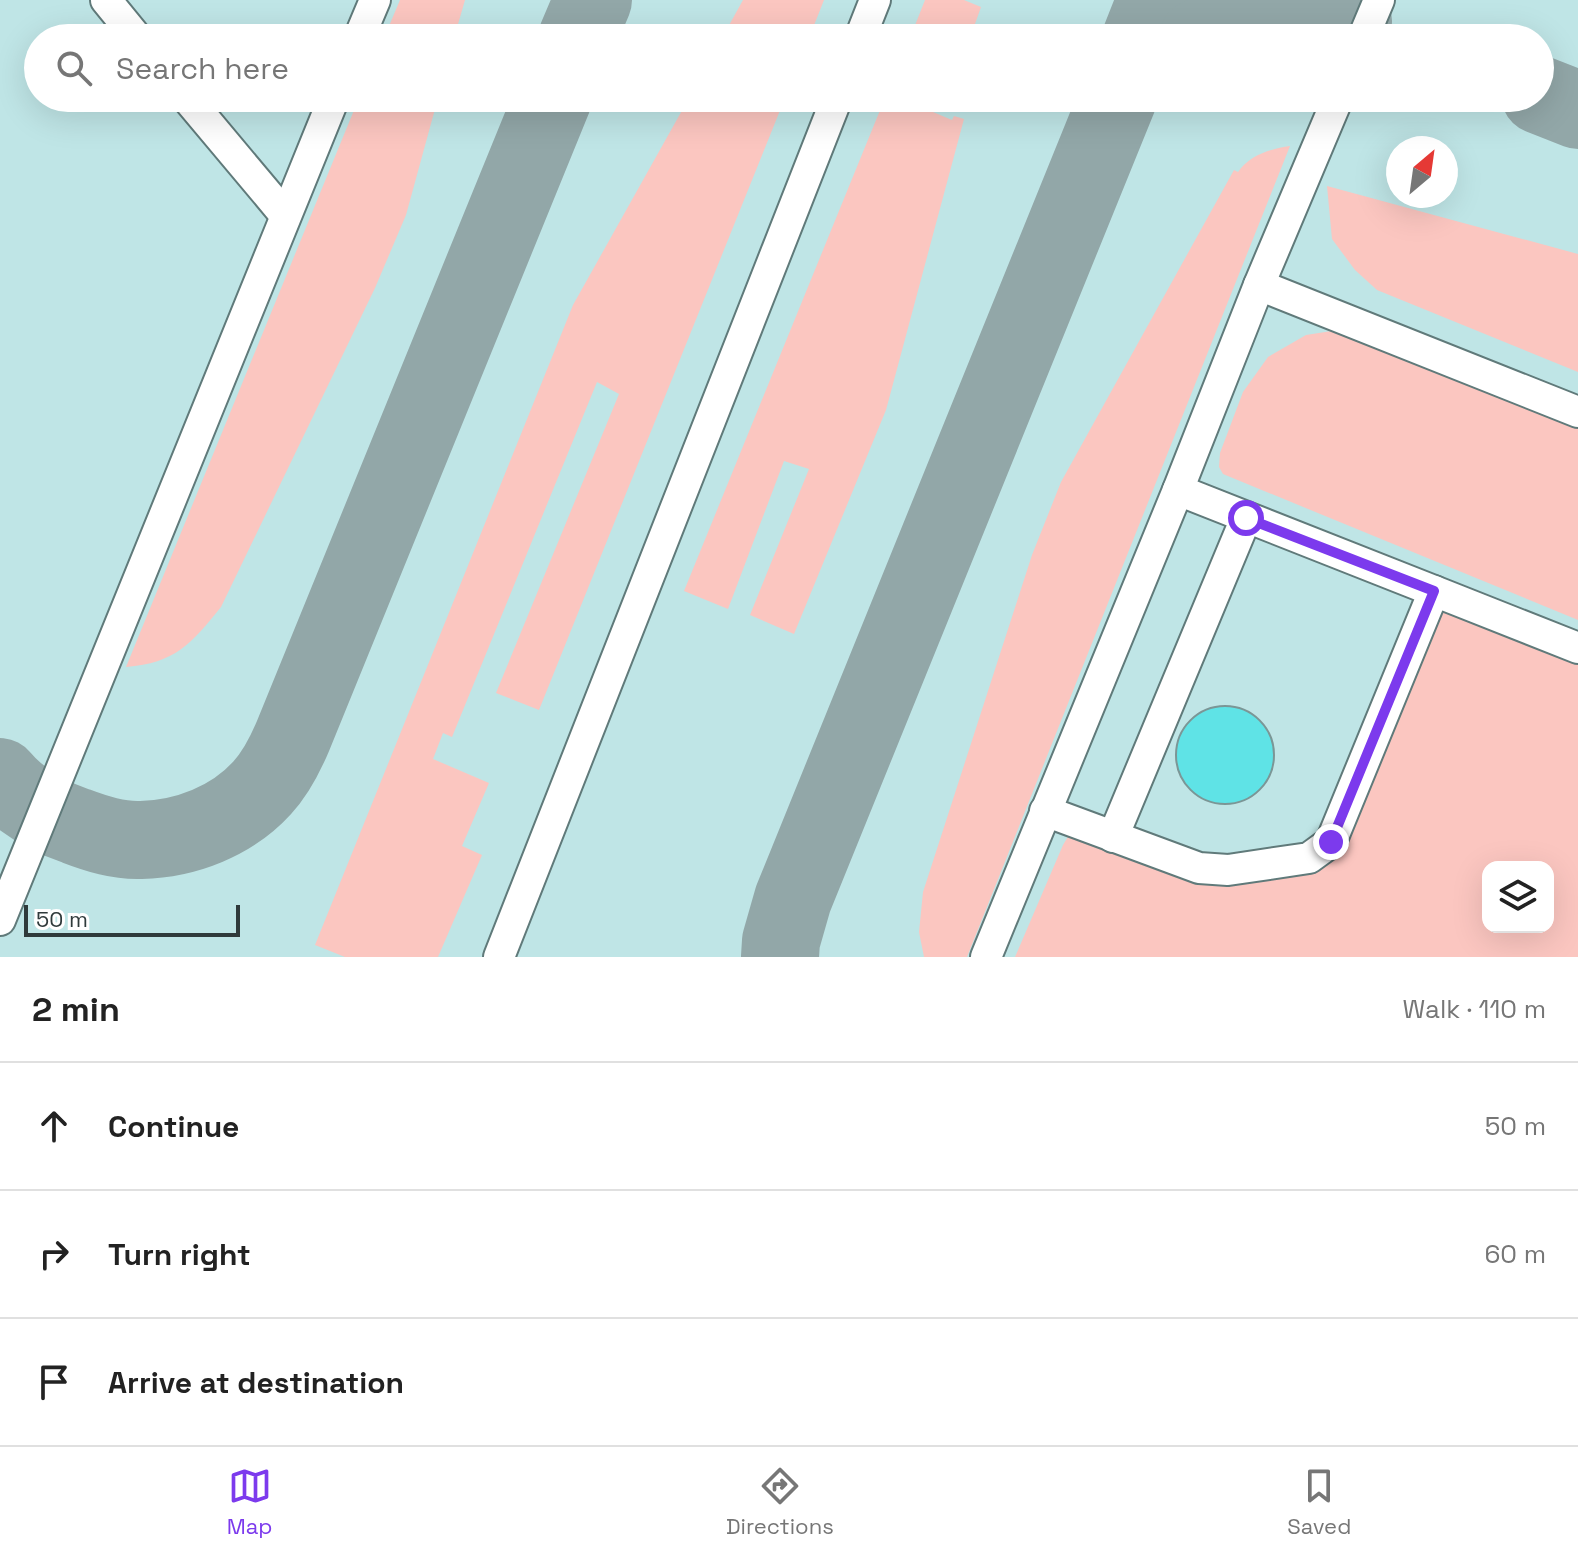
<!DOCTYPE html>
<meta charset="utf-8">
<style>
:root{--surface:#fff;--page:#f6f6f6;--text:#222;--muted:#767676;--line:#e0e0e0;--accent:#7c3aed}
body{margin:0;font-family:"Space Grotesk",sans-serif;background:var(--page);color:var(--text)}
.controls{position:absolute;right:24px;bottom:24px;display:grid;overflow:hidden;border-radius:16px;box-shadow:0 8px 32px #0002}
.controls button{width:72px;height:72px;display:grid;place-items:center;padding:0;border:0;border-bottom:2px solid var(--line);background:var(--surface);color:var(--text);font:40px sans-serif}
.compass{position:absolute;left:1386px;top:136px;width:72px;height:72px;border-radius:50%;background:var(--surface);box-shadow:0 8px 32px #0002;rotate:29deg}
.scale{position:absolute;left:24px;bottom:20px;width:216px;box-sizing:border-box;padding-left:8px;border:4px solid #2f3a3b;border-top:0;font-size:22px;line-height:28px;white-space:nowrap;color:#2f3a3b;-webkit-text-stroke:6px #fff;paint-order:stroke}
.stop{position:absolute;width:24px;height:24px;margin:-18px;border:6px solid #7c3aed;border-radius:50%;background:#fff}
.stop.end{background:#7c3aed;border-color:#fff;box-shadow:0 2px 8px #0008}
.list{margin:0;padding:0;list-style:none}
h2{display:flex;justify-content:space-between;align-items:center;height:104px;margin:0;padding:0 32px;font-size:34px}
h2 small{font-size:26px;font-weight:400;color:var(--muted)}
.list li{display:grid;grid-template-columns:52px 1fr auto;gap:24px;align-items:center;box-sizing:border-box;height:128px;padding:0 32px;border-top:2px solid var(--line)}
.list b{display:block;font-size:30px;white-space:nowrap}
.list em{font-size:26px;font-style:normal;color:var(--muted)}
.icon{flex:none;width:44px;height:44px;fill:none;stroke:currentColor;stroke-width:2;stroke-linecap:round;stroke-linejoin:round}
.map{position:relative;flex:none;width:1578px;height:957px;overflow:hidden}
.search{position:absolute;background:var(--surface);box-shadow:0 8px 32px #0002;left:24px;right:24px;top:24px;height:88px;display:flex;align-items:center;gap:20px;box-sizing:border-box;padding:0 28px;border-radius:44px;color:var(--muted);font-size:30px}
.sheet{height:488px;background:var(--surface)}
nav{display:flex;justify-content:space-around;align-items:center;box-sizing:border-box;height:112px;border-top:2px solid var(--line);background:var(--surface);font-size:22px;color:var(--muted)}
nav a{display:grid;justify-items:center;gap:4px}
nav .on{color:var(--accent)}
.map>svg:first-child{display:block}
</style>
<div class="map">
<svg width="1578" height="957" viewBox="0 0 1578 957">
<rect width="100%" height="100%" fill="#d2efef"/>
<path fill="#bfe5e6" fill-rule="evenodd" d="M0,0H1578V957H0ZM38,38H1540V98H38ZM1398,148H1446V196H1398ZM1488,867H1548V927H1488Z"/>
<g fill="#fbc6c0" fill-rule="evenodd">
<path d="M400,0H465L454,38H384Z"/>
<path d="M743,0H824L809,38H722Z"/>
<path d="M925,0H964L981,7L970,38H910Z"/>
<path d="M359,98H438L406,215L375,288L221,607C191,644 175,663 126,667Z"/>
<path d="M689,98H785L539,710L496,693L619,394L597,382L452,737L443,733L433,759L489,783L462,846L482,855L438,957H345L315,945L573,305Z"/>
<path d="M885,98H915L914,104L952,120L954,116L964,119L886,410L794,634L750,615L809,469L784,461L728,609L684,591Z"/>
<path d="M1290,146L967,957H924L919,932L923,892L1032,555L1061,482L1234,170L1238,172C1250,155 1270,149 1290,146Z"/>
<path d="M1327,186L1578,254V372L1377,290L1355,270L1332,239Z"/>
<path d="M1338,330L1578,422V620L1223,474L1219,467L1220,453L1243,392L1268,357L1306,335Z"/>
<path d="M1449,598L1578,650V957H1015L1063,845L1069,835L1204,874L1342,853ZM1488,867H1548V927H1488Z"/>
</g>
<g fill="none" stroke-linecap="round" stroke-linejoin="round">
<g stroke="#92a7a8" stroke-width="78">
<path d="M577,38L593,0"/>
<path d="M1141,38L1156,0"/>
<path d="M1198,38C1218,29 1242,19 1264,17C1294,15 1324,18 1353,21L1324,0"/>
<path d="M1540,95L1578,110"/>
<path d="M0,777C20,801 47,816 76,826C97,834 119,841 141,840C186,839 232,821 262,788C276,773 285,755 293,736L553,98"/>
<path d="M780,957L781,941L793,899L1118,98"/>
</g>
</g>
<circle fill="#5fe3e6" stroke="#7b9696" stroke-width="2" cx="1225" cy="755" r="49"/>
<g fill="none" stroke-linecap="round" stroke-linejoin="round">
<defs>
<g id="minor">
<path d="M106,0L137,38"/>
<path d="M359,38L375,0"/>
<path d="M860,38L875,0"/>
<path d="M1363,38L1379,0"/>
<path d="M187,98L285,215"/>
<path d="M1259,285L1578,412"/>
<path d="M1434,591L1578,648"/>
<path d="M1045,811L1199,868L1228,870L1309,858L1331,842L1434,591L1178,490"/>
<path d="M1113,837L1246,518"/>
<path d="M0,920L334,98"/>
<path d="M499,957L837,98"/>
<path d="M986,957L1178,490L1259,285L1338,98"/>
</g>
</defs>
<use href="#minor" stroke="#607a7a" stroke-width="34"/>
<use href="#minor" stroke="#fff" stroke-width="30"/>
</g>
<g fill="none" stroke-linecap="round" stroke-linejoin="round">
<path stroke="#7c3aed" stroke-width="10" d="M1246,518L1434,591L1331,842"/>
</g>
</svg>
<div class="controls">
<button><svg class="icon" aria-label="layers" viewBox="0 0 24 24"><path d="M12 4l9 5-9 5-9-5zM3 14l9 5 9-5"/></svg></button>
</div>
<svg class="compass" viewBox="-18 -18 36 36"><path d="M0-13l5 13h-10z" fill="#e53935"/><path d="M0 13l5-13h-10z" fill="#767676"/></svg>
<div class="scale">50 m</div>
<div class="stop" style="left:1246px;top:518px"></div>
<div class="stop end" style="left:1331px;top:842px"></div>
<div class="search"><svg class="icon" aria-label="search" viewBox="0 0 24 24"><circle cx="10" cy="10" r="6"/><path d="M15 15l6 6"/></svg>Search here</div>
</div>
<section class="sheet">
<h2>2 min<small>Walk · 110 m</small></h2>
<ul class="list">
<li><svg class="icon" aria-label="ahead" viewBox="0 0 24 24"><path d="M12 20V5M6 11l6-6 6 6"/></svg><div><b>Continue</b></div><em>50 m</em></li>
<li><svg class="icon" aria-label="right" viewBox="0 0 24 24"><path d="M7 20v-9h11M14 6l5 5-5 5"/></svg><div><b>Turn right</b></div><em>60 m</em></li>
<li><svg class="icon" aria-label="arrive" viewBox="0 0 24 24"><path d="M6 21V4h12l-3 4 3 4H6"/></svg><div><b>Arrive at destination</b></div></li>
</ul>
</section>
<nav>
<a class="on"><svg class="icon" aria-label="map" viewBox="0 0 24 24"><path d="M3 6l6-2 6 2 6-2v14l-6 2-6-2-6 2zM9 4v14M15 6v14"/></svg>Map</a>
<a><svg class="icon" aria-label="directions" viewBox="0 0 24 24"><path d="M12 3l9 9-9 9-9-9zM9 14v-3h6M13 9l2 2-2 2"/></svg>Directions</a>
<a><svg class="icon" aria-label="saved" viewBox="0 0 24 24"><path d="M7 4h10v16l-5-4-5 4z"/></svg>Saved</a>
</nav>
